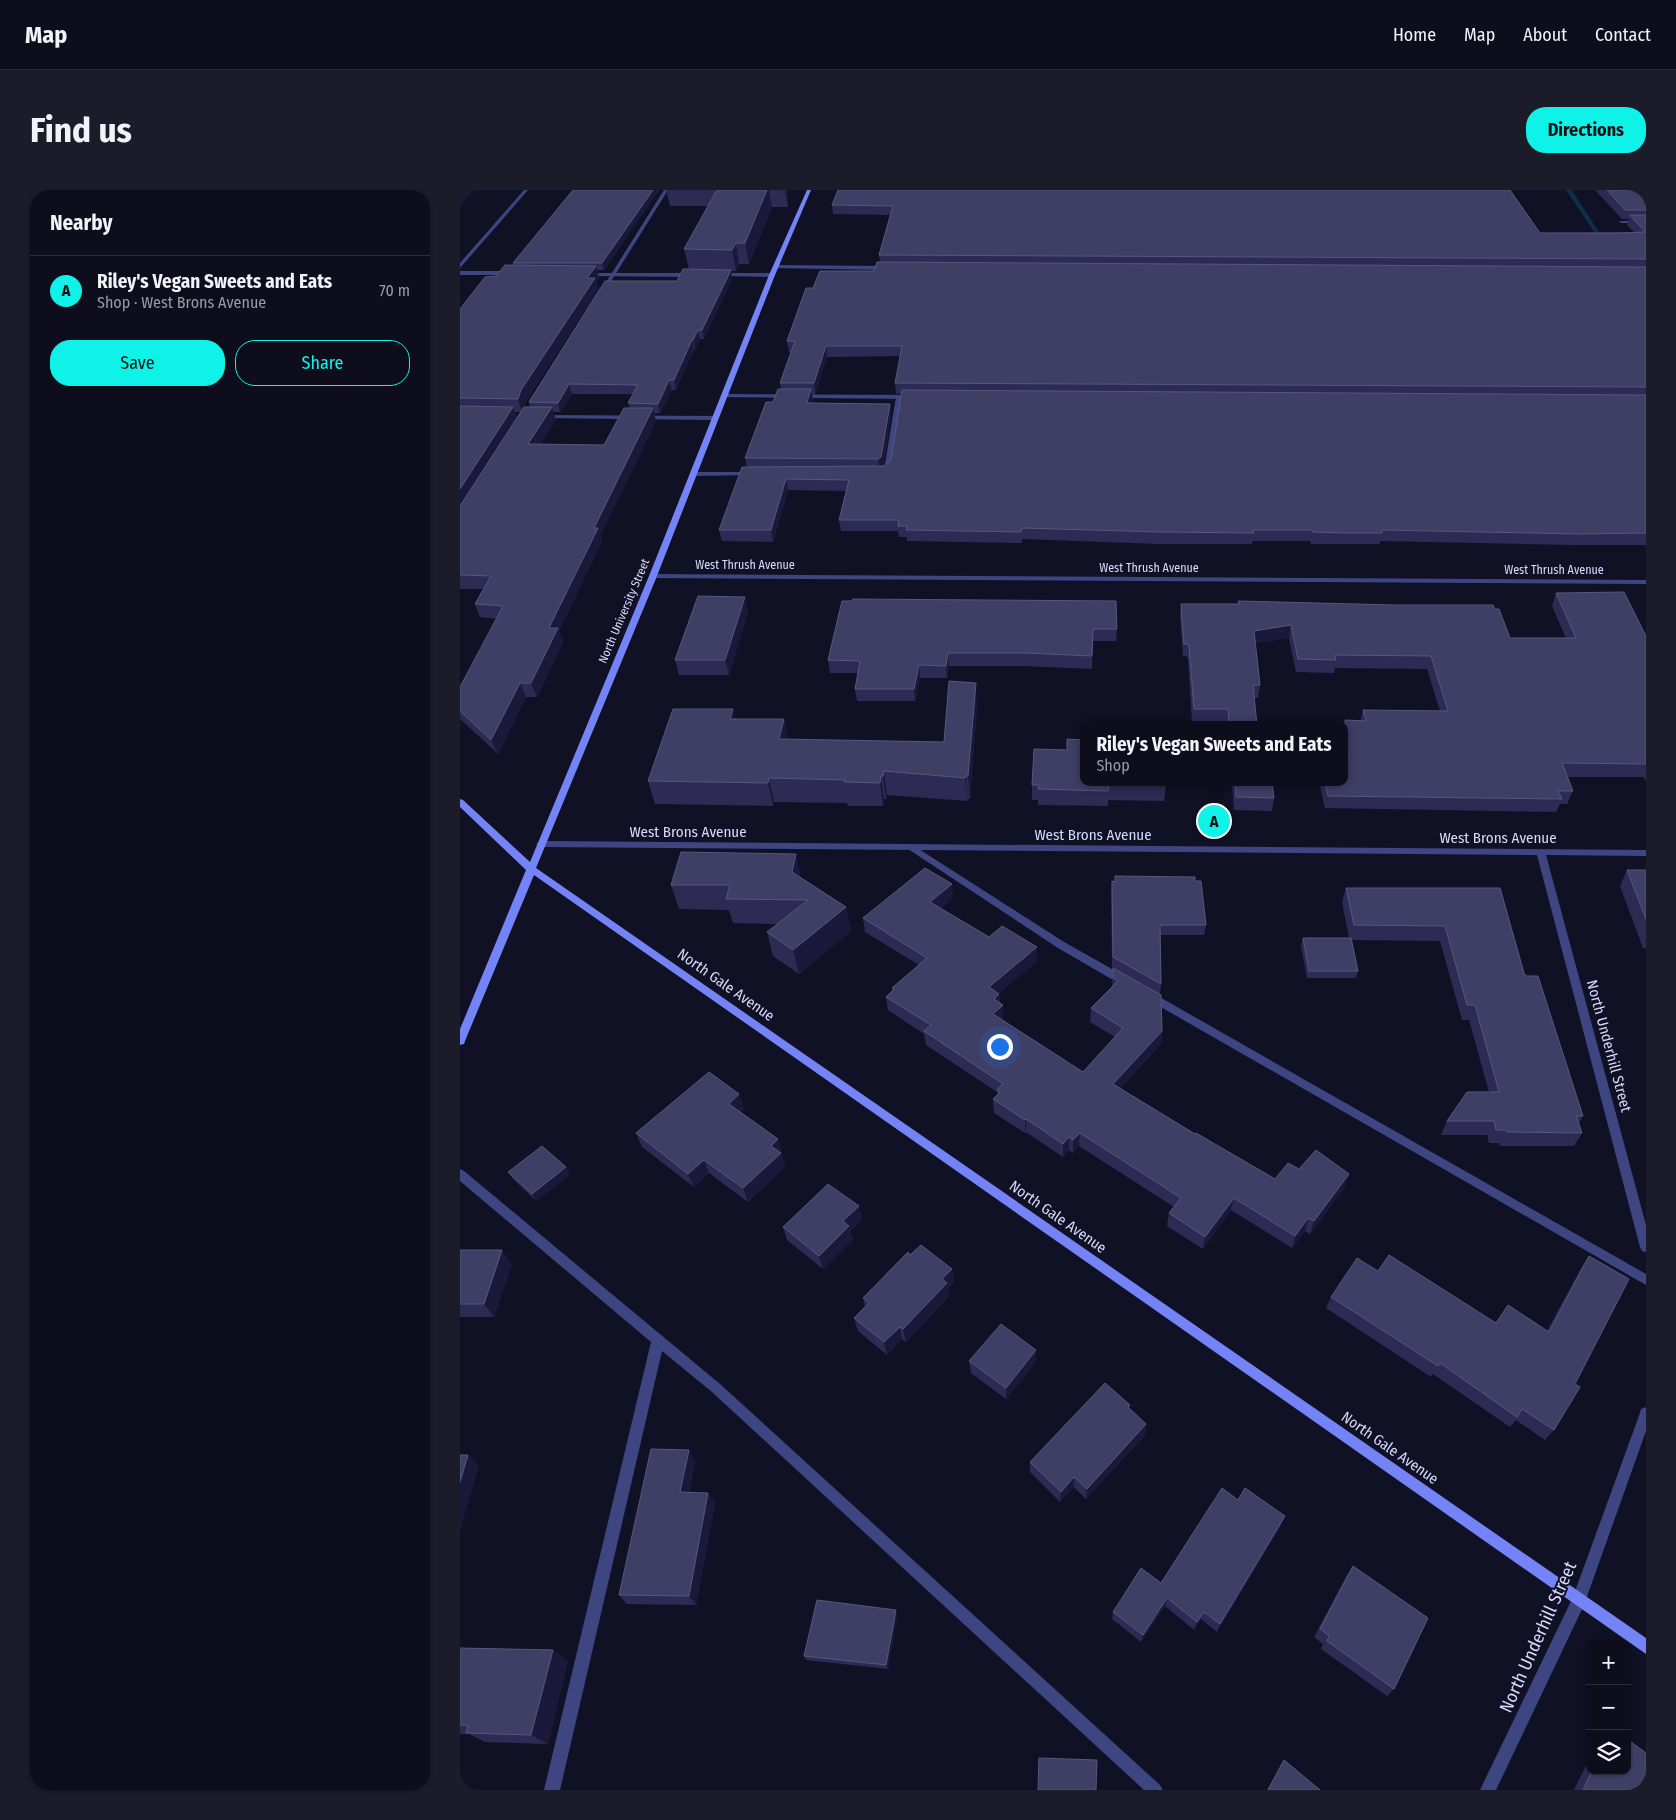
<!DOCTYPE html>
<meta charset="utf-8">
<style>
:root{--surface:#0d0d1c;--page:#1b1b29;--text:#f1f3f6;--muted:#9a9ca3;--line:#2d2d3b;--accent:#0ff2e8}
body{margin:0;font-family:"Fira Sans Condensed",sans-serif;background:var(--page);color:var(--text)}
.controls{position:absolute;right:15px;bottom:15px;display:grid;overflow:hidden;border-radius:10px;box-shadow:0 1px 4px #0004}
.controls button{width:45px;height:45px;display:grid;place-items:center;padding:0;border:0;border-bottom:1px solid var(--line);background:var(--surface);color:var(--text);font:25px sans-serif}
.you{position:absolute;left:539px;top:856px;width:18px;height:18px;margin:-12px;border:4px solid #fff;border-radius:50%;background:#1a73e8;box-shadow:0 0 0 8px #1a73e833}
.badge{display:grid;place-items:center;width:32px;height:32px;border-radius:50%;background:var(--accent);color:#111;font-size:16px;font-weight:700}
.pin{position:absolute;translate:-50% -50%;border:2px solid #fff;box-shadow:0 1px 5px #0006}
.popup{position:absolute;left:620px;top:531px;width:268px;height:65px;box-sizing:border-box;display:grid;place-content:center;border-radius:10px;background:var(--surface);filter:drop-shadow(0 1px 4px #0005);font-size:16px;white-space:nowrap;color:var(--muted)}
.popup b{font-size:19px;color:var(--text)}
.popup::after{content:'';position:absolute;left:50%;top:100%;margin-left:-10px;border:10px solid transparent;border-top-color:var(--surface)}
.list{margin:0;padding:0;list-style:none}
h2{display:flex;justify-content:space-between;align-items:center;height:65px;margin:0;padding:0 20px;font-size:21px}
h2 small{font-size:16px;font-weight:400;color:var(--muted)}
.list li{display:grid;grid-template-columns:32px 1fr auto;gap:15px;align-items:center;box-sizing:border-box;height:70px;padding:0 20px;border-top:1px solid var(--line)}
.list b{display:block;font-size:19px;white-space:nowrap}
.list p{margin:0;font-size:16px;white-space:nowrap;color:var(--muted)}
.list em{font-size:16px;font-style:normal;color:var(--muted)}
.actions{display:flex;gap:10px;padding:15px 20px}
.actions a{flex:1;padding:11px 0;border:1px solid var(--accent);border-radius:20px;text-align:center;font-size:18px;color:var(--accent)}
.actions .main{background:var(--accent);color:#111}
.icon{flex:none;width:28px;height:28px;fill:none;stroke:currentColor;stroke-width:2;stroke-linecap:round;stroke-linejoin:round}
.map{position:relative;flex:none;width:1186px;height:1600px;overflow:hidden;border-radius:20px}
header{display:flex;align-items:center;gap:30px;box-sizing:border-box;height:70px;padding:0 25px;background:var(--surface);border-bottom:1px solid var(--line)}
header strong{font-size:24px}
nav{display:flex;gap:28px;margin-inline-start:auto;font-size:18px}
.intro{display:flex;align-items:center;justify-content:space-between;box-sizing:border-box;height:120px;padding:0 30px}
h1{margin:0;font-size:35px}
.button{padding:12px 22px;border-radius:20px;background:var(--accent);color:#111;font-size:18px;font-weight:700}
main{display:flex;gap:30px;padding:0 30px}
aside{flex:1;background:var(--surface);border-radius:20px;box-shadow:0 1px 4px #0004}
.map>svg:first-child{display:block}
</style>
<header>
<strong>Map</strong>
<nav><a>Home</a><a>Map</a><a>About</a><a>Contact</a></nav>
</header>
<div class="intro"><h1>Find us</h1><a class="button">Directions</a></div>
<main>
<aside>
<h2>Nearby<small></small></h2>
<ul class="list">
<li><span class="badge">A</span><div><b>Riley's Vegan Sweets and Eats</b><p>Shop · West Brons Avenue</p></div><em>70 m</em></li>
</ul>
<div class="actions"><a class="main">Save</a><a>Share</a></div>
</aside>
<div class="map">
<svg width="1186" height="1600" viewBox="0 0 1186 1600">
<rect width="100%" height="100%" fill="#111126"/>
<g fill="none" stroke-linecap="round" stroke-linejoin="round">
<path fill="#112e49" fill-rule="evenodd" d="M1106,0H1112L1147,55H1143Z"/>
<g fill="#3e4682" fill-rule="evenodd">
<path d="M204,0H208L145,101L140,102Z"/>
<path d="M1159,31H1186V33H1161Z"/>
<path d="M439,205L442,207L430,281L424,286L421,284L424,280L436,207Z"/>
<path d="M292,282L294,283V285L233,286L230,284L233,282Z"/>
<path d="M451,654L604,752L668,788L669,791L668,794H660L598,758L448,659L446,657L448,655Z"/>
<path d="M689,801L1186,1084V1095L685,808L684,805L685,802Z"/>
<path d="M0,979L4,981L260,1194L700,1595L703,1600H684L252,1202L202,1161L100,1600H84L191,1152L0,991Z"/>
</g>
<g fill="#3e4682" fill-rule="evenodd">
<path d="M64,0H68L0,78V73Z"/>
<path d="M316,75L428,76L431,78L428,80L314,78Z"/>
<path d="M0,81H51L54,83L51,85H0Z"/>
<path d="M123,83H233L236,85L233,87L125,86Z"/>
<path d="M260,83H312L315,85L312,87L258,86Z"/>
<path d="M264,204L455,205L458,207L455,209L262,207V205Z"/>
<path d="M79,225L255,226L258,228L255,230L81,228L79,227Z"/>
<path d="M190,384L1186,390V394L193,388H190Z"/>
<path d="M81,651L1186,660V666L1086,665L1186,1035V1062L1182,1061L1180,1057L1077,665L81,657L76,654Z"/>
<path d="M1186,1217V1241L1124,1415L1036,1600H1020L1113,1407L1180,1223L1181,1219Z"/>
</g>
<path fill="#7484f7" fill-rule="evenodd" d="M347,0H351L315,85L197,386L76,678L1186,1448V1464L74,685L5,851L4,854L0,855V839L66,680L0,617V609L3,610L70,672L189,386L309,85Z"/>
</g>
<g fill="#2d2b53" fill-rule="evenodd">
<path d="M199,0L144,80H137L139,88L136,92L138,100L65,213L64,217H70L69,212L217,91L229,79L224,59L248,16H210L206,0H328V17H312L289,74H279L276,81H271L272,89L244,149H240L235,160H234L216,200H212L200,223H194L196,231L140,346L142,351L99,441L103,452L77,507H66L38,564L0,529V497L37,429L20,427L15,414L23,399H0V119L36,86L54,76L53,73ZM112,204H173L168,213L170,218L144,255L80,254L96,230L93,222H100ZM55,222H61L57,228Z"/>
<path d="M378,0L1080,43L1174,42L1167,35L1169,29H1162L1135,0H1186V355H1115L920,351V354H851L850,351H793L792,354H700L562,349V353L447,351V347H439L438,341H381L379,330L386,301L328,300L313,352L262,351L259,340L287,277L285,268L313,212L321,199L320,193L332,162H329L327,151L353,98L414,81L420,72L419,65L430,25L373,24L372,15ZM440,166L435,193L436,204H442L431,270L424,276H423L431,226L430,214L352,213L353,210L352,204H355L367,167Z"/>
<path d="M1096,403L1186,446V592L1184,587H1107L1113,601L1107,614H1100L1096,622L865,618L859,592H884V535L885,530L900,531L903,520L980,521L967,479L875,478L874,483L836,482L829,448L795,453L800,495L798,508H794L797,535H766V532H732L728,469L726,466H723L720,426L721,414H778V411L1050,448H1106L1092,416Z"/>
<path d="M382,411L657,439L656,451H633L632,479L564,476H489L487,488H460L455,511H397L395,499L398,483H370L368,470Z"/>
<path d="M288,422L269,485H219L215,470Z"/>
<path d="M517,516L510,609H507V611L427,605L426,609H424L423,616H388L387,613L314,612L313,616L195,614L188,591L273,519L275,529H324L328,549L484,552Z"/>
<path d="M574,559L706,595L704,611L648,610V616L578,615V610H572V595Z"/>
<path d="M772,592H812L814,608L812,621L774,620Z"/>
<path d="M1167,680H1186V758H1183L1160,696Z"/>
<path d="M655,686L735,691L746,735L744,745H700L701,794L700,804L702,841L701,854L660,899L735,944L815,989L839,979L885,997L850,1044L845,1041L832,1058L771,1020L743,1059L707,1036L709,1023L714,1017L619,956L613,963L609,960L603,967L566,942L565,943L534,923L533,909L537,905V902L466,855L464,844L428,820L426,807L433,801L432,798L459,775L405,742L403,728L493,708L480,719L529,747L577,757V771L539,803L540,813L543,815V829L542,830L623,882L655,847L630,832L631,818L652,797L653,778L652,777L651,702L652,691L655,692Z"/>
<path d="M341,688L386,717L391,741L339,784L313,766L307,742L317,734L273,733L269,720L219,719L211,695Z"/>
<path d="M886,698H1040L1064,783L1123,926L1119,933L1122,943L1114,956H1040L1039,953H1029L1027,945H981L987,931L1029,902L1009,830H1002L980,751L892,750L898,781L896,788H847L841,756L843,748H889L882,712Z"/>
<path d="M279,904L284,919L280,922L318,949L325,977L288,1012L249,983L234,997L182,957L176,943Z"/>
<path d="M48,982L110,984L76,1011L53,989Z"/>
<path d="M399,1016L402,1030L390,1041L393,1049L363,1079L327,1050L323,1037Z"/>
<path d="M0,1060L52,1074L34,1127H0Z"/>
<path d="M450,1065L492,1079L494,1092L488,1098L489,1106L446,1152L442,1149L427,1165L398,1141L394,1128L405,1117L403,1108Z"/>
<path d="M1129,1066L1115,1194L1094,1240L1085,1250L1056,1230L1050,1237L973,1184L971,1187L866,1118L871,1107L918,1081L1036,1133L1087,1141L1121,1078Z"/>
<path d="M509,1171L576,1172L546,1209L511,1183Z"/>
<path d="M669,1219L686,1234L685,1245L626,1309L614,1297L600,1312L570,1282V1272Z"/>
<path d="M235,1271L229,1302L255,1313L236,1415L167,1414L159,1405Z"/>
<path d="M778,1310L821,1335L757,1442L741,1429L734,1440L705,1416L681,1452L652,1429L653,1422L701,1393Z"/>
<path d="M893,1376L934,1499L927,1506L861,1459L863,1454L854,1447L887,1385Z"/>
<path d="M437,1425L428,1479L346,1470L344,1466Z"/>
<path d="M0,1458L93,1460L108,1471L88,1554L25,1552L9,1544H0Z"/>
<path d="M1130,1567V1581H1167L1186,1600H1114Z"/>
<path d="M824,1570L860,1600H807L822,1573Z"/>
</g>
<g fill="#1a1939">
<path d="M5,0H14L0,16V5Z"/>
<path d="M193,0H199L144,80L142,73Z"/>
<path d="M307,0H309L312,17L289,74L285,53Z"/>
<path d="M325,0H328V17Z"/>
<path d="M276,53L279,74L276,81L272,60Z"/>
<path d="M136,76L139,88L136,92L138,100L65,213L62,222L58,209L61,200L127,88Z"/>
<path d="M271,80L272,89L244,149L242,140Z"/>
<path d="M238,140L240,149L235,160L233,150Z"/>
<path d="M232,150L234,160L216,200L214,190Z"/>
<path d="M366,156L367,167L355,204L354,193Z"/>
<path d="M209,190L212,200L200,223L198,214Z"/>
<path d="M109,194L112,204L100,222L98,213Z"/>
<path d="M351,199L353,210L349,224L347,212Z"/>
<path d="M430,214L431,226L422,279L419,281L418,269Z"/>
<path d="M53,217L58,230L0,320V299Z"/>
<path d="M92,217L96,230L72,267L68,254Z"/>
<path d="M193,218L196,231L140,346L142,351L99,441L103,452L77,507L71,493L89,438L134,338Z"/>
<path d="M326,289L328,300L313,352L311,340Z"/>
<path d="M285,407L288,422L269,485L265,470Z"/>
<path d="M831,435L829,448L792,454L794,441Z"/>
<path d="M488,463L489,476L487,488L486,476Z"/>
<path d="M459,475L460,488L455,511L454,499Z"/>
<path d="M60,493L66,507L38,564L31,550Z"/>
<path d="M516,493L517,516L510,609L508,586Z"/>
<path d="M273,519L279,543L270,529Z"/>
<path d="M324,529L329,552L319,549Z"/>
<path d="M424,581L427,605L426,609L423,586Z"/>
<path d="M421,586L424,609L423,616L420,593Z"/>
<path d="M506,586L507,609V611L505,588Z"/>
<path d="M309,588L314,612L313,616L308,593Z"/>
<path d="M336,664L341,688L332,682Z"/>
<path d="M492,694L493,708L471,726L470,712Z"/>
<path d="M386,717L391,741L339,784L333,760Z"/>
<path d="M577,757V771L530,811L529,797Z"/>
<path d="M539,804L540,817L543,815V829L534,837L533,824L534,809Z"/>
<path d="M702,841L701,854L652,908L653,894Z"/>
<path d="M279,904L284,919L274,928L269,914Z"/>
<path d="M566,929V942L565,943V930Z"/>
<path d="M620,943L619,956L613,963V950Z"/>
<path d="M609,947V960L603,967V954Z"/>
<path d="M318,949L325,977L288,1012L283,998L311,956Z"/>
<path d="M244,970L249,983L234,997L228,984Z"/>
<path d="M106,977L110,984L76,1011L72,1004Z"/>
<path d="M889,984L885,997L850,1044L854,1031Z"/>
<path d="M774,1008L771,1020L743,1059L745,1047Z"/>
<path d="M399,1016L402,1030L390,1041L393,1049L363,1079L359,1066L383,1031Z"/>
<path d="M848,1028L845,1041L832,1058L835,1046Z"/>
<path d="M42,1060L52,1074L34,1127L24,1114Z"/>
<path d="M492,1079L494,1092L488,1098L489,1106L446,1152L443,1139L482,1089Z"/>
<path d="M440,1137L442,1149L427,1165L424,1152Z"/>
<path d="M576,1160V1172L546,1209V1198Z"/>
<path d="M686,1234L685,1245L626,1309L627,1299Z"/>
<path d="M229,1260L235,1271L227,1312L220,1302Z"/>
<path d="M8,1265L19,1276L0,1341V1292Z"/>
<path d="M614,1287V1297L600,1312L601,1302Z"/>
<path d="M248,1303L255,1313L236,1415L229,1406Z"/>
<path d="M825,1326L821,1335L757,1442L760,1434Z"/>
<path d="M707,1408L705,1416L681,1452L683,1445Z"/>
<path d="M436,1420L437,1425L428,1479L426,1475Z"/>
<path d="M744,1422L741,1429L734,1440L737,1432Z"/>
<path d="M93,1460L108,1471L88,1554L71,1545Z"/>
</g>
<g fill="#3f3e65" stroke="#57567d">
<path d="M0,0H5L0,5Z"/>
<path d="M113,0H193L142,73H53Z"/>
<path d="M257,0H307L285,53H276L272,60L224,59Z"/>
<path d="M378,0H1050L1080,43H1161L1185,42L1170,25H1186V69L419,65L433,16L372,15Z"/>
<path d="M1147,0H1186V20H1165Z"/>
<path d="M417,72L1186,77V197L435,193L442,156H366L354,193H320L335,151H327L346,98H353L360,81H414Z"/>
<path d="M45,75L136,76L127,88H135L61,200L58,209L0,208V119L25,87L36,86Z"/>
<path d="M223,79L271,80L242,140H238L233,150H232L214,190H209L198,214L168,213L178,195L109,194L98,213L69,212L145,91H217Z"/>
<path d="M318,199H351L347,212L349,213L430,214L421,267L418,269L285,268L306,212H313Z"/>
<path d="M442,200L1186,205V343L1119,344L922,340V343H886L853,342L852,340H793L794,343L700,342L562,338L561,342L446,340L447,336H438L439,330H379L389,290L326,289L311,340H259L282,277L424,276L431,270Z"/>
<path d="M0,216L53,217L0,299Z"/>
<path d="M64,217H92L68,254L144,255L164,218H193L134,338H138L89,438H98L71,493H60L31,550L0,521V497L43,416L15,414L31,386L0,385V316Z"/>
<path d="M1164,402L1186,446V574L1102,573L1113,601H1098L1102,609L868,606L865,592H884V565H888L885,530L906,531L903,520L988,521L971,466L875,465L876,470L838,469L831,435L794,441L800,495H793L797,535H769L768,519H734L729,456L728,454H724L721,414H779L778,411L935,415H1033L1035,419H1039L1050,448H1116L1096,403Z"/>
<path d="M238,406L285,407L265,470H215Z"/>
<path d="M393,409L656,411L657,439H633L632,466L564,463H488L486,476L459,475L454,499H395L400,471L368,470L382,411H392Z"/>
<path d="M489,491L516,493L508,586H506L505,588L424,581L423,586H421L420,593L384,592L385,590L309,588L308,593L188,591L213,519H273L270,529H324L319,549L484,552Z"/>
<path d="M607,549L624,550V592H706V595H649L648,601L578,599L579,595H572L574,559L607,560Z"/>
<path d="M775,592H812L814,608L776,607Z"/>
<path d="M221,662L336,664L332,682L386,717L333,760L307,742L348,710L266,709L270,695H211Z"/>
<path d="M465,678L492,694L470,712L529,747L542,736L577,757L529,797L539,804L534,809L543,815L533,824L623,882L663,838L631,818L658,791L653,788V778L701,805L702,841L653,894L735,944L736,943L815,989L828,973L839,979L856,960L889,984L854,1031L848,1028L835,1046L774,1008L745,1047L709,1023L721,1008L620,943L613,950L609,947L603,954L566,929L565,930L533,909L540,902L537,900L543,894L464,841L471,835L426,807L434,799L432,798L467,768L403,728Z"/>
<path d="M1167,680H1186V729Z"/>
<path d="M655,686L735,687V691H741L746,735H700L701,794L653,767L652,691L655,692Z"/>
<path d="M886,698H1040L1064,783L1066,786H1078L1123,926H1116L1122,943L1047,942L1046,940H1036L1034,931H987L1007,902H1039L1015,815H1007L985,736L894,735Z"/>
<path d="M843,748H891L898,781H849Z"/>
<path d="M249,882L279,904L269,914L318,949L311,956L321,963L283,998L244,970L228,984L176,943Z"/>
<path d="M82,956L106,977L72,1004L48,982Z"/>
<path d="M368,994L399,1016L383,1031L389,1036L359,1066L323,1037Z"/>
<path d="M461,1055L492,1079L482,1089L487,1093L443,1139L440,1137L424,1152L394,1128L409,1113L403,1108L448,1062L450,1065Z"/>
<path d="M0,1060H42L24,1114H0Z"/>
<path d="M929,1065L1036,1133L1048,1115L1089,1142L1129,1066L1169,1089L1115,1194L1120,1197L1094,1240L1062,1219L1057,1227L980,1173L978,1176L871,1107L897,1068L918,1081Z"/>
<path d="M541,1134L576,1160L546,1198L509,1171Z"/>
<path d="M645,1193L670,1215L668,1217L686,1234L627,1299L614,1287L601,1302L570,1272Z"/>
<path d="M191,1259L229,1260L220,1302L248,1303L229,1406L159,1405Z"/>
<path d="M0,1265H8L0,1292Z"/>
<path d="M762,1298L778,1310L785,1298L825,1326L760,1434L744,1422L737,1432L707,1408L683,1445L653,1422L681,1378L701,1393Z"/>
<path d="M893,1376L968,1428L934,1499L867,1451L869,1446L860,1439Z"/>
<path d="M357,1410L436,1420L426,1475L344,1466Z"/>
<path d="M0,1458L93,1460L71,1545L6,1543L8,1535H0Z"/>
<path d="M1167,1549L1186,1563V1600H1123L1132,1581H1167Z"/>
<path d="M579,1568L637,1570L636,1600H578Z"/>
<path d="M824,1570L860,1600H808Z"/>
</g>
<g text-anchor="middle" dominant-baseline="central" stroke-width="4" stroke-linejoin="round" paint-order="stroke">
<g font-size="12" fill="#d8d9fd" stroke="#111126">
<text x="285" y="375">West Thrush Avenue</text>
<text x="689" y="378">West Thrush Avenue</text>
<text x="1094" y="380">West Thrush Avenue</text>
<text transform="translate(164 421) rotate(-67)">North University Street</text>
</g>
<g font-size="15" fill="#d8d9fd" stroke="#111126">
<text x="228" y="642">West Brons Avenue</text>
<text x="633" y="645">West Brons Avenue</text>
<text x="1038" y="648">West Brons Avenue</text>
<text transform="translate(266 795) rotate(35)">North Gale Avenue</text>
<text transform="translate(1149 856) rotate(75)">North Underhill Street</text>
<text transform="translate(598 1027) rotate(35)">North Gale Avenue</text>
<text transform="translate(930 1258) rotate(35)">North Gale Avenue</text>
</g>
<g font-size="18" fill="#d8d9fd" stroke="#111126">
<text transform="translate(1078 1447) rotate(-66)">North Underhill Street</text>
</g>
</g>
</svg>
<div class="controls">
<button>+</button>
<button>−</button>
<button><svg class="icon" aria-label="layers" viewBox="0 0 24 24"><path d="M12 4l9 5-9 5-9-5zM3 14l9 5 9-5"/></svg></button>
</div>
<div class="you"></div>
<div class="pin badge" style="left:754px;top:631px">A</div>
<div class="popup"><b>Riley's Vegan Sweets and Eats</b>Shop</div>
</div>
</main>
